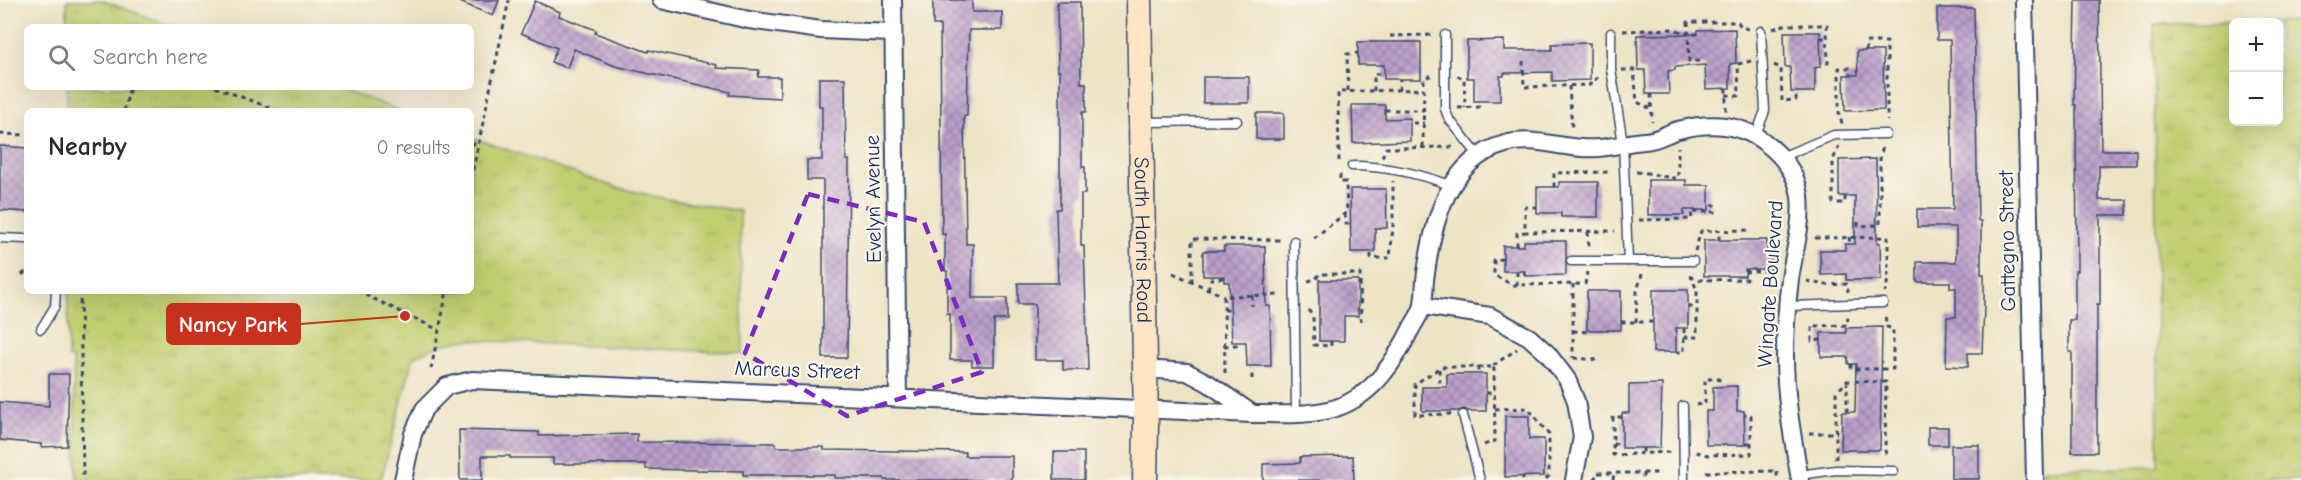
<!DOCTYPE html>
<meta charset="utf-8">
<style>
:root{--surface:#fff;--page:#f2f2f3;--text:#2b2b33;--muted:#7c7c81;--line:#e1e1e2}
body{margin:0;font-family:"Comic Neue",sans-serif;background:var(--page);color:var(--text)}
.controls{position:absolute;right:18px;top:18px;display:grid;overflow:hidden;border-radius:9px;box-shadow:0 6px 24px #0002}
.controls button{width:54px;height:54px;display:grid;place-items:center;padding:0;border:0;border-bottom:2px solid var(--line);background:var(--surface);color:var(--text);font:30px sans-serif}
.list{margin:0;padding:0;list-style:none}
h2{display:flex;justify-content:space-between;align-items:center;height:78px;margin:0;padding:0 24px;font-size:26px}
h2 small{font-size:20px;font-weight:400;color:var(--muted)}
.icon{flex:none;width:33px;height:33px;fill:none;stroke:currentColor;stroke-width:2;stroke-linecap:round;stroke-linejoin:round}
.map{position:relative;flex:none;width:2301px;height:480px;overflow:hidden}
.search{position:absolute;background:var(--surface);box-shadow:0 6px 24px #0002;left:24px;top:24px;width:450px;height:66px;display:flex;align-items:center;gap:15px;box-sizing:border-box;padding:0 21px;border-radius:9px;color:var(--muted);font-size:22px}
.panel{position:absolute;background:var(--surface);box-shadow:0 6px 24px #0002;left:24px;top:108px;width:450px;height:186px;border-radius:9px}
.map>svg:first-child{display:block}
</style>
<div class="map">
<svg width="2301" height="480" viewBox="0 0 2301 480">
<defs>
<pattern id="grass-tufts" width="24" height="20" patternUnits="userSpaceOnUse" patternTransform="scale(1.5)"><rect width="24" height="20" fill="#c1ce6f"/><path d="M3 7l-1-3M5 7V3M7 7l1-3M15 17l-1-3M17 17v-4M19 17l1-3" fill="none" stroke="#a5b163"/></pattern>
<pattern id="building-cross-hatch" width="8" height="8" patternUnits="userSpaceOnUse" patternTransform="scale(1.5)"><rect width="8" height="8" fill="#bb9eca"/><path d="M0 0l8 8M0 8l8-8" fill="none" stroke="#9781a7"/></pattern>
</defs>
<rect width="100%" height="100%" fill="#fbf7ec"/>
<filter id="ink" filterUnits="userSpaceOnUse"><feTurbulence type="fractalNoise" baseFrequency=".0167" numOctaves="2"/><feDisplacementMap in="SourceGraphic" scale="12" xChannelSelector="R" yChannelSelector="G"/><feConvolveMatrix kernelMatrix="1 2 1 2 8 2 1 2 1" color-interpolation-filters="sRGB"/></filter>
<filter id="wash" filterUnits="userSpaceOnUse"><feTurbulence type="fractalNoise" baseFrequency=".008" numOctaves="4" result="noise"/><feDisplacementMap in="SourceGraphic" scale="24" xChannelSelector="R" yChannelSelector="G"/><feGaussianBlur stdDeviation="1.35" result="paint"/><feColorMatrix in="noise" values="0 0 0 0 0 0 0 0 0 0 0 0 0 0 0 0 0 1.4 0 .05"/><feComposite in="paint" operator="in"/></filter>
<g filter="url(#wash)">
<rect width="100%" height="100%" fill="#ede4c5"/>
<g fill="url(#grass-tufts)" stroke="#6e7e66" stroke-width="1.5" fill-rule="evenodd">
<path d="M67,0H101L174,27H67Z"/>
<path d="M2301,21V480H2043V469L2158,467L2154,24ZM2278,22V122H2234V22Z"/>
<path d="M67,87H336L401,111H67Z"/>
<path d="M471,137L615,187L662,198L740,211L743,353L467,340C446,343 431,347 413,358L381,480H77L73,359L68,358V291H471Z"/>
</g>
<g id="blocks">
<g fill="url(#building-cross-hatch)">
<path d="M455,0H499L493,16Z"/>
<path d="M933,0H972V12H1002V30H969L967,116H964L966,244H973L972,298H1007V320H994V366H972V360H950V314H947V271H945V234H942L940,25H933Z"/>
<path d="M2076,0H2099L2101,150H2136V165H2099V200H2127V215H2100V304H2097V452H2072V352H2069V320H2075V271H2077L2076,105H2074Z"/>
<path d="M535,1L560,12L559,16L596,30L595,33L648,52L649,50L717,65L716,68L759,70L758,77H780V98L729,95L730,92L615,66L574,49L567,68L551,62L557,48L521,33Z"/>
<path d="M1057,2H1080L1081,83H1086V112H1082V167H1085V194H1081V246H1084L1088,370H1063V360H1035V304H1018V283H1058L1056,209H1060V71H1058Z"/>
<path d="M1937,8H1974L1978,221H1981V274H1984V307L1982,353H1968V367L1946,366L1947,317H1956V288H1950V282H1917V262H1956V227H1917V209H1953L1950,40H1937Z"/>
<path d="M1735,29L1736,63L1730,64V88L1706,89L1705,65L1675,67V70L1668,71L1669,94H1646L1645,70H1638L1637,35L1698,34V30Z"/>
<path d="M1784,32H1820L1821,66L1815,68V92H1791L1790,67H1785Z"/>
<path d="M1504,40V50H1552V44L1590,43V80L1552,81V72L1504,73V76H1500V101H1474V78H1467V41Z"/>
<path d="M1358,42H1421V79H1384V65H1358Z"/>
<path d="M1857,51H1883L1884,110L1845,111L1844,75H1858Z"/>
<rect x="1203" y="77" width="46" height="26"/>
<path d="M819,78H845L846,160H849L847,358H823V180H807V160H822V106H819Z"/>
<path d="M1352,105H1385V119L1410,118V141L1353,143Z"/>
<rect x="1256" y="113" width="28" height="26"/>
<path d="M0,146L27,148V212L0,210Z"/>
<path d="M1876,159L1877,243H1880L1881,280H1846V274L1821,275L1820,250H1845V244H1855V196H1839V160Z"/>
<path d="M1648,180H1686V185H1709V210H1684V215H1648Z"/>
<path d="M1559,182H1598V217H1561V213H1537V187H1559Z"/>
<path d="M1350,189H1386L1387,228H1375V252H1351Z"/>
<path d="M1704,240H1767V269H1745V276H1704Z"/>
<path d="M1524,241H1566V275L1525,276V271H1503V246H1524Z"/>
<path d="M1224,246H1265L1266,306H1270L1271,366H1247L1246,342H1232L1229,282H1224V276H1203V251H1224Z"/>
<path d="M1319,280H1358V316H1344V341H1319Z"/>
<path d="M1653,290H1688V328H1676V352H1653Z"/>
<rect x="1587" y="291" width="34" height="39"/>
<path d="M1882,327L1880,450H1841L1842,412H1855L1856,364H1848V357H1821V333H1846V328Z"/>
<path d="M49,374H69L67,446L41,447V444L0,440V402L49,406Z"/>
<path d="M1447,374H1486V411H1468L1464,409L1458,411H1422V387H1447Z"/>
<path d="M1662,384L1660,448H1622V413H1629V385Z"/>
<path d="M1737,386V411H1744L1745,445H1706V411H1713V387Z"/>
<path d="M1505,416H1529V439H1544V476L1505,477Z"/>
<rect x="1928" y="427" width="20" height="18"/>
<path d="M459,430L539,432V436L637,434V442L776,443V447H824V450L965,452V456H1012V480H884V478H835V475H743V471L646,469V464H553V458H510V456H482V480H460Z"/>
<rect x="1951" y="445" width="28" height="34"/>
<rect x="1054" y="452" width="30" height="28"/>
<path d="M1353,456L1354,480H1263V464L1300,463V457Z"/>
</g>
</g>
</g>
<g filter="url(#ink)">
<use href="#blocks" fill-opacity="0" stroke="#3a4a6d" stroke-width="1.5"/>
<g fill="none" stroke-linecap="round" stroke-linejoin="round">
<defs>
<g id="lane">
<path d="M1611,33V69L1623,143L1628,261"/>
<path d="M1445,35V109L1449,119L1479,156"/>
<path d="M1144,122L1237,121"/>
<path d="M1755,137L1765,111L1761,31"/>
<path d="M1781,157L1834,135L1886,134"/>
<path d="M1352,166C1387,166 1417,173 1450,185"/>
<path d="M0,238L27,239"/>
<path d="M1294,241L1296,414"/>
<path d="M1571,261H1693"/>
<path d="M1788,306L1883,303"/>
<path d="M41,329L55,306L56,291"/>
<path d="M1683,406L1684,480"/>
<path d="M1463,415L1480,480"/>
<path d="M1799,475L1836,470L1894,471"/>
</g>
<g id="street">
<path d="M661,0L749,20L821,30L892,33"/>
<path d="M893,0L898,398"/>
<path d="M2024,0L2035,480"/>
<path d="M1423,306L1490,316L1529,337L1548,354L1567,379L1576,401L1582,437L1574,480"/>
<path d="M1144,369L1187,372L1208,383L1253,414"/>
<path d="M403,480L413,434L424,409L447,386L472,380L1253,414C1280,414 1310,416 1336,408C1374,395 1395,361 1412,327C1416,320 1422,312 1423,304C1425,293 1424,283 1426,273C1433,221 1448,160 1505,144C1535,135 1567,151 1598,148C1614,147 1628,142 1644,141C1657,141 1667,133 1678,130C1693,126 1710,124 1725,126C1759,130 1795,161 1800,196C1803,224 1794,251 1790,279C1787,304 1785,331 1785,356C1785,398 1793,439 1800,480"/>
</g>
<g id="secondary">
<path id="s1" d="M1139,0L1146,426L1145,480"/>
</g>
</defs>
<use href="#lane" stroke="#3a4a6d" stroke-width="11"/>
<use href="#street" stroke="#3a4a6d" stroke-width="20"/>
<use href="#secondary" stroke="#3a4a6d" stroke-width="27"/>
<g stroke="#3a4a6d" stroke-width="3" stroke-dasharray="4.5 4.5" stroke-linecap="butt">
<path d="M1773,29L1784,25H1827L1828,63H1821"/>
<path d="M1623,31L1674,29L1688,34H1698"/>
<path d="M1390,36L1433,35"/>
<path d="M1820,38H1827"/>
<path d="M1866,51V42H1887V121"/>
<path d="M1523,61L1524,87L1590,85L1591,82L1600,76"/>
<path d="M1699,61H1689L1688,22H1738L1741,27L1749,29"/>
<path d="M1774,65L1781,68L1782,101L1796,100V94"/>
<path d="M1622,70H1634L1637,102L1651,109"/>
<path d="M1457,76L1464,78L1465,108"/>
<path d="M1569,86L1572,129"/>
<path d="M215,87L279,111"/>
<path d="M1726,88V111"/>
<path d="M1399,90L1400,79"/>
<path d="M1348,91L1347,54L1358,53"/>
<path d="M1374,91V74H1384"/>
<path d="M1651,94L1652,122"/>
<path d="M1726,95L1739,96L1738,64L1751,61"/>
<path d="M1458,108L1479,107V101"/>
<path d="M1385,110H1423"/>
<path d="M124,111L130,87"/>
<path d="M1413,123H1424"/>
<path d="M1842,124L1839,113V68H1849L1850,75"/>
<path d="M0,134L27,135"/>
<path d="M471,145L479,142"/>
<path d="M1839,146L1833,160V203H1845V196"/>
<path d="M1423,147L1424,78L1433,75"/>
<path d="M1382,157L1386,148L1456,147"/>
<path d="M1339,161L1338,92L1424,89"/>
<path d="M1636,172C1651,172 1662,178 1678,178V147"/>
<path d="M471,179L509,0"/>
<path d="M1554,187V173L1611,172"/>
<path d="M1537,207H1525V232L1615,231"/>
<path d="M1345,214L1346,224H1351"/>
<path d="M1639,220L1692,219L1691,212H1715V205H1712"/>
<path d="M1858,222V226L1880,225V159L1883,145"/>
<path d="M1588,232L1589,248"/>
<path d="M1849,237L1850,244"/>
<path d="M1314,238L1347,212L1346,182H1340V170"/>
<path d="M1815,238L1888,237V280L1885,292"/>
<path d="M1719,240V231"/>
<path d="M1517,246V233L1525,232"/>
<path d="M1695,251L1701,231L1750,230"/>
<path d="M1371,254V258H1390L1393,226V181"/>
<path d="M1503,259L1494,260V275L1513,285L1585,284L1587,272"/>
<path d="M1173,273L1224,296"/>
<path d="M22,275L27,270"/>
<path d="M1690,277L1699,280L1747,279V271H1771V256H1767"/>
<path d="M1308,281L1316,279L1319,274H1360L1361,321"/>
<path d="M1807,281L1824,285L1847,284L1848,292"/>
<path d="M1192,282V239L1282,240"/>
<path d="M1573,284V358"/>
<path d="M1517,285V273H1525"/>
<path d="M1208,289L1211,279L1224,278"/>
<path d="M80,291L83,480"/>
<path d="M357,291L439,330"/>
<path d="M1252,295V306"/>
<path d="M1688,307H1697"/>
<path d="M1224,310H1231"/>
<path d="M1308,310L1313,316L1314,345L1331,346V341"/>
<path d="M1621,322H1653"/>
<path d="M1636,322L1637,291L1642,274"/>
<path d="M1573,331L1590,332V330"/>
<path d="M1684,337H1697V291L1691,275"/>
<path d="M1821,340L1812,341V326L1847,325L1848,316"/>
<path d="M1224,346L1237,345V342"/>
<path d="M1676,352H1684V328"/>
<path d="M1574,358L1598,360"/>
<path d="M1851,364V369H1893V329L1887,327L1885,316"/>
<path d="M1478,367V374"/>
<path d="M431,369L447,291"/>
<path d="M1439,369L1440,387"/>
<path d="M1225,373L1224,296L1281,295"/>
<path d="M1252,379V369"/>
<path d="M1486,393H1495"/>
<path d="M1696,405L1705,403V379H1719V384"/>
<path d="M1495,409L1528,408L1549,435V476L1545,480"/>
<path d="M1847,412V383"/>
<path d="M1451,414L1415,415V384L1441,367H1491"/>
<path d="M1622,417H1613V455L1672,452"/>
<path d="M1809,433H1837"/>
<path d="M1745,443H1751"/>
<path d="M1613,444L1622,443"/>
<path d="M1484,445L1495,441L1494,369L1491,367L1517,349"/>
<path d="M1643,448V454"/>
<path d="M1696,452L1708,455L1751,454V415H1744"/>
<path d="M1836,459V393L1847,381L1886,382L1885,451L1888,457"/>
<path d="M1706,472L1777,471V480"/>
<path d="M1643,473V480"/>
<path d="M1523,477V480"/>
<path d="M1595,480L1596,473H1661"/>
<path d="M1613,480L1614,473"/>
</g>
<use href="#lane" stroke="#fff" stroke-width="8"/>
<use href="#street" stroke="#fff" stroke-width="16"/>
<use href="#secondary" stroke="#fde5c5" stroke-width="24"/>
</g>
</g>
<path fill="none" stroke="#7b2cbf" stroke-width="4.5" stroke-dasharray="12 8" stroke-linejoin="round" d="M808,194L924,222L982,372L847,416L745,353Z"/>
<g text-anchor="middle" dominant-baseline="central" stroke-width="4.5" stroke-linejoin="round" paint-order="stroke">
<g font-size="21" fill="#1b2f5e" stroke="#fbf7ec">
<text transform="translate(873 199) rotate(-91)">Evelyn Avenue</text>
<text stroke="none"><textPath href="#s1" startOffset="240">South Harris Road</textPath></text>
<text transform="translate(2007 241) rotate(-91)">Gattegno Street</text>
<text transform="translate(1770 284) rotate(-86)">Wingate Boulevard</text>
<text transform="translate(797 370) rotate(2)">Marcus Street</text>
</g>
</g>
<path fill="none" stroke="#c8321e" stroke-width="2" d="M405 316L300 324"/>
<circle fill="#c8321e" stroke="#fbf7ec" stroke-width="2" cx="405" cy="316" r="6"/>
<rect fill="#c8321e" stroke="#c8321e" stroke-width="2" x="167" y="304" width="133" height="40" rx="6"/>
<g font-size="22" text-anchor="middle" font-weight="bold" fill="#fff">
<text x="233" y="332">Nancy Park</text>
</g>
</svg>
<div class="controls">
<button>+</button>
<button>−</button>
</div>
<div class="search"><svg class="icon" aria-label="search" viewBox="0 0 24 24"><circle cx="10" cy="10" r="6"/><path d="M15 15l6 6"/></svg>Search here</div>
<section class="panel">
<h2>Nearby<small>0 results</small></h2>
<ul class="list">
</ul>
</section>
</div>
